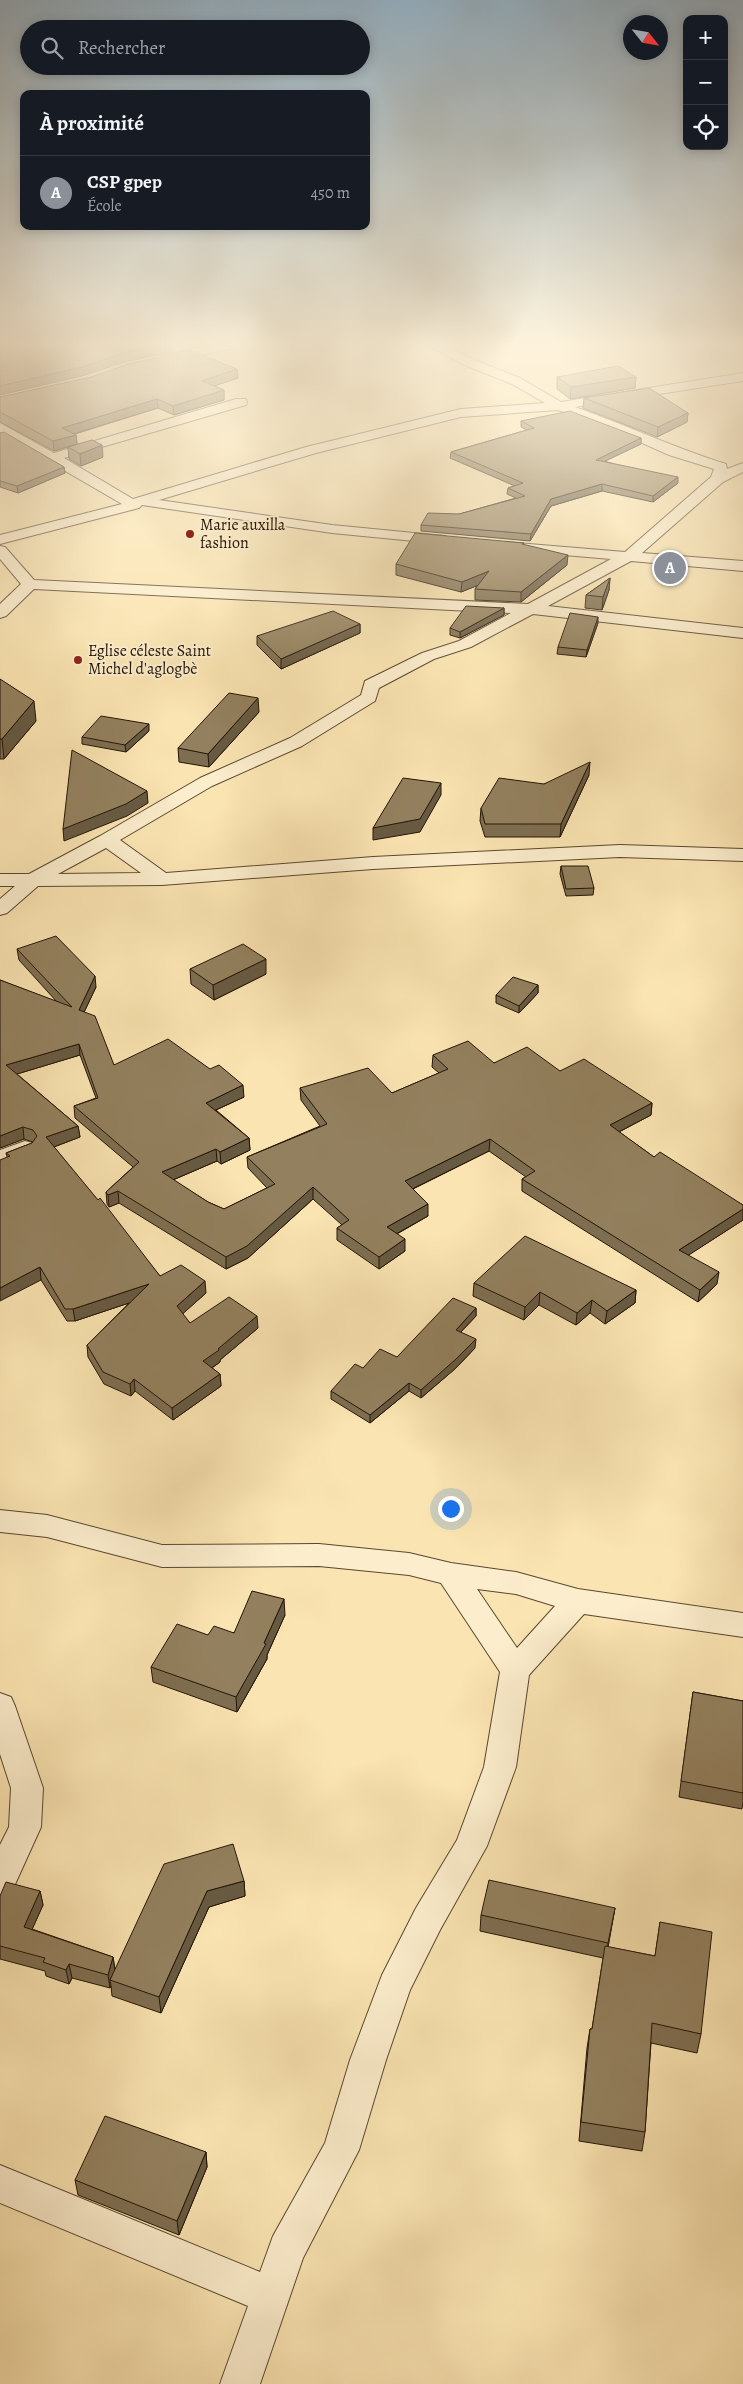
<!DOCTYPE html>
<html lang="fr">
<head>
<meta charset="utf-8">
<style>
	body { margin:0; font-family:Alegreya,serif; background:#20242c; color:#f1f3f6 }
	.controls { position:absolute; right:15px; top:15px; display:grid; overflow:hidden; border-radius:10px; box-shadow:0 2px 12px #0003 }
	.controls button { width:45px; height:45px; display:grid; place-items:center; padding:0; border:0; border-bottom:1px solid #363941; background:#171b24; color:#f1f3f6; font:25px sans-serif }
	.compass { position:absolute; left:623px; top:15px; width:45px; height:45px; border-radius:50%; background:#171b24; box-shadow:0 2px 12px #0003; rotate:121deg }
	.you { position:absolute; left:450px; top:1508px; width:18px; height:18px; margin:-12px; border:4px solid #fff; border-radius:50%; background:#1a73e8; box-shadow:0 0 0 8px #1a73e833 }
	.badge { display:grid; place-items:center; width:32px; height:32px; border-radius:50%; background:#8c9099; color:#fff; font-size:16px; font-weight:700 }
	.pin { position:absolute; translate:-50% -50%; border:2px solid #fff; box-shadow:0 1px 5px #0006 }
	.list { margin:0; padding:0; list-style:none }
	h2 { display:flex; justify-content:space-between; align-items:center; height:65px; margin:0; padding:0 20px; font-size:21px }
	h2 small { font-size:16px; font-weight:400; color:#9ea1a6 }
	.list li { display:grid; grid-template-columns:32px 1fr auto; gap:15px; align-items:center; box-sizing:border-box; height:75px; padding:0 20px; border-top:1px solid #363941 }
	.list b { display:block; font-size:19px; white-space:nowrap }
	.list p { margin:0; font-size:16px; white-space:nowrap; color:#9ea1a6 }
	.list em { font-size:16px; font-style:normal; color:#9ea1a6 }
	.icon { flex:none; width:28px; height:28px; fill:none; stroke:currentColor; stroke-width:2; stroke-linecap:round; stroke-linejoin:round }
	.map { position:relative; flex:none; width:743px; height:2384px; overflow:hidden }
	.search { position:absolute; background:#171b24; box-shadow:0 2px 12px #0003; left:20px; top:20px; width:350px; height:55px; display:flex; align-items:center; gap:12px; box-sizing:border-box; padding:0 18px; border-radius:28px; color:#9ea1a6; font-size:19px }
	.panel { position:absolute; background:#171b24; box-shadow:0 2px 12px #0003; left:20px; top:90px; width:350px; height:140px; border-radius:10px }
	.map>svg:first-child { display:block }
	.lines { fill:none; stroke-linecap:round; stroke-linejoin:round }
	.minor-casing { stroke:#5a4830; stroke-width:2 }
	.minor { fill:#fcedcc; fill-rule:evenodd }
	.wall { fill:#7e6e51; stroke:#241405 }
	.shaded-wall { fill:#675a42; stroke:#241405 }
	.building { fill:#93805e; stroke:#241405 }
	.poi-dot { fill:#8f2418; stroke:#fcedcc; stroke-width:2 }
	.labels { text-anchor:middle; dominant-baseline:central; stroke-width:4; stroke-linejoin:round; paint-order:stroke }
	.far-poi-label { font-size:16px; fill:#241405; stroke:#fcedcc; text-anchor:start }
</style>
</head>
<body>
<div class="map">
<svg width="743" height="2384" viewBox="0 0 743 2384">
	<rect width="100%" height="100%" fill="#fae4b1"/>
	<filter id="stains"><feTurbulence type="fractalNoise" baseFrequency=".004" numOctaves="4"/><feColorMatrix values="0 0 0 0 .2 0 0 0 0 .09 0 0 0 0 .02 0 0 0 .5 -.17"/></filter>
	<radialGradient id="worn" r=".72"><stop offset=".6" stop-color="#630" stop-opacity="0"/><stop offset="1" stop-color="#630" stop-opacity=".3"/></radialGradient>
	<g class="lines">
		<defs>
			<path id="minor" d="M0,341L29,343L64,341C51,355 17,351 0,346Z
				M231,341H254L248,345L164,363L158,359L164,355Z
				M421,341H436L470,358L520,378L561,402L743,373V381L575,407C626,425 675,448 726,464L727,469L743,463V472L723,482L642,553L743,561V571L631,561L548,606L743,628V638L533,614L471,647L434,659L379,688L375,701L302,746L212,786L120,840L166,873L373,857L620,845L743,849V861L620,857L373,869L162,885L38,886L7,913L0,915V899L15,886H0V874H29L100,836L200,778L290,738L361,695L365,681L422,653L459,641L511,613L34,589L6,616L0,618V604L21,584L0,559V546L5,547L34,580L528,604L611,559L506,550L501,549L499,546L501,543L506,542L625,552L711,477L714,469L669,455L613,430L558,410L461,417L316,453L159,500L332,525L445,536L452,540L450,543L445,544L332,533L142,505L139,508L0,544V535L122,504L0,433V423L54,453L236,399H246L247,402L246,405L64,458L133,499L306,447L461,409L545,403L512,384L462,364ZM106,848L141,873L58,874Z
				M25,1141L33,1143L37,1148L33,1153L0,1166V1150Z
				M0,1510L47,1515L162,1545L319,1544L409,1553L451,1563L516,1572L578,1589L743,1613V1637L584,1614L529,1675L516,1767L487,1846L440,1930L410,1990L386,2060L359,2150L303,2258L260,2384H220L248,2306L0,2203V2165L260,2272L273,2236L325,2143L350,2060L382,1975L416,1908L457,1840L484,1767L500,1672L441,1583L409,1575L319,1566L162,1567L47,1537L0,1532ZM477,1589L516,1594L555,1606L517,1648Z
				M0,1693L11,1697L15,1706L43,1788L41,1827L12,1891L0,1895V1845L9,1827L11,1788L0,1754Z"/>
		</defs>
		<use href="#minor" class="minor-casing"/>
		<use href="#minor" class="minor"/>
	</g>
	<path class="wall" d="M237,369L238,378L214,386L224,390V400L174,415L158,408L75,434L76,435L77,444L103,457L81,466L69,459L68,447L54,451L0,422V397Z
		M557,377H636L635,388L570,399L557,389Z
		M584,398L688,413L687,422L657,437L583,408Z
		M521,421L641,438V444L604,461L678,483L653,502L602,491L551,506L530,541L421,531V525L516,498L507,494L508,488L515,486L450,458L451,452L527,430L521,427Z
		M0,433L64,467L65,473L18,493L0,487Z
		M524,543L523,545L567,565L521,602L475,600V589L478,585L461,592L396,575V564Z
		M610,578L609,590L602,610L585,608L586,595Z
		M504,608V615L460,638L450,635V628Z
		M598,623L586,657L557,654L558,647Z
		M360,624V633L281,669L257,645V636Z
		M0,679L36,721L4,759H0Z
		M259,712L209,767L179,762L178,748Z
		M149,731L126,752L82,744V737Z
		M589,775L560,837H485L480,821L481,808L544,784Z
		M561,866L594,888L593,895L566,896L560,874Z
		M17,949L96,987L84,1012L114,1065L244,1097L216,1110L249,1138L250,1150L221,1164L217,1161L173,1180L208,1202L224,1209L267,1188L248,1168L247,1157L320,1126L301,1100L300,1088L392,1093L439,1073L432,1067L433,1055L560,1071L652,1103L651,1115L619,1132L654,1157L743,1205V1220L688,1255L717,1284L698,1302L522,1191V1179L526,1177L489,1151L413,1189L428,1216L397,1234L405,1251L379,1269L337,1240V1228L342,1225L313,1199L248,1258L226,1269L119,1203L109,1207L107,1204L106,1192L133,1167L75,1118L74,1106L96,1098L80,1055L17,1074L78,1126L80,1137L54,1147L160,1276L206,1293L182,1314L190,1323L258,1328L220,1360V1362L212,1368L220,1374L221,1386L173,1420L135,1391L131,1396L104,1384L88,1357L87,1345L129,1303L75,1321H67L41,1280L6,1153L32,1143L33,1142L24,1139L0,1148V980L57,1002L19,960Z
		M190,969L266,974L214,1000L191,984Z
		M538,985V993L519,1013L496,1003V995Z
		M474,1283L636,1290L635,1303L605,1324L590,1313L576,1325L539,1305L524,1320L473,1296Z
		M476,1308V1316L461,1332L475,1348L456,1368L421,1398L409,1391L370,1423L331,1399V1391L363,1368L397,1357Z
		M285,1615L267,1655V1659L237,1712L153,1682L151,1667L208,1635L234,1633Z
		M693,1692L743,1701V1802L742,1809L679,1797Z
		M244,1881L245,1896L209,1907L161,2013L112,1996L111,1986L110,1988L72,1978L69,1984L46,1976L45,1971L0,1959V1896L40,1891L43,1905L32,1929L113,1957L115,1969Z
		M615,1908L608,1947L655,1956L660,1922L701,2034L697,2053L651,2043L645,2132L642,2151L579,2141L587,2048L590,2029H592L603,1958L480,1931L481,1915Z
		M206,2152L207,2167L179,2235L78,2195L75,2180Z"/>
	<path class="shaded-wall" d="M171,343L172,352L125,362L82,376L0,395V386L124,353Z
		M237,369L238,378L202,390V381Z
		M636,377L635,388L570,399L571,387Z
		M224,390V400L174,415L173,406Z
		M157,399L158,408L63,437L62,428Z
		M688,413L687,422L657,437L658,427Z
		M76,435L77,444L54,451L53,441Z
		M641,438V444L595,466L596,460Z
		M102,445L103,457L81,466L80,454Z
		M64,467L65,473L18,493L17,486Z
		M678,477V483L653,502V496Z
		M602,484V491L551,506L530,541L531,534L551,499Z
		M568,555L567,565L521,602V592Z
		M489,571V581L461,592L462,582Z
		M610,578L609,590L602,610L603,597Z
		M504,608V615L460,638V632Z
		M598,617V623L586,657L587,650Z
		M360,624V633L281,669V659Z
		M258,698L259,712L209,767L208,754Z
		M34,701L36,721L4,759L2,739Z
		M149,724V731L126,752L125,745Z
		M590,762L589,775L560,837L561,824Z
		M441,783V795L420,832L373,840V828Z
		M147,791L148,803L127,816L64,841L63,829Z
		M266,959V974L214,1000L213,985Z
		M95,976L96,987L80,1021L79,1010Z
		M538,985V993L519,1013V1006Z
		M79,1044L80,1055L7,1077L6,1065Z
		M243,1085L244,1097L207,1114L206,1103Z
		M652,1103L651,1115L609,1137L610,1125Z
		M78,1126L80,1137L48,1149L46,1137Z
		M23,1127L24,1139L0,1148V1136Z
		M249,1138L250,1150L221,1164L220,1152Z
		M490,1139L489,1151L404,1193L405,1181Z
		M216,1149L217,1161L163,1184L162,1172Z
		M313,1187V1199L248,1258L226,1269V1257Z
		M118,1191L119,1203L109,1207L108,1195Z
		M428,1204V1216L387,1239V1227Z
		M743,1209V1220L678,1262L679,1250Z
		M405,1239V1251L379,1269V1257Z
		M40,1267L41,1280L0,1301V1288Z
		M719,1272L717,1284L698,1302L700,1290Z
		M205,1281L206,1293L178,1318L177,1306Z
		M149,1284L150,1296L75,1321L73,1309Z
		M636,1290L635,1303L605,1324L607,1311Z
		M540,1292L539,1305L524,1320L525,1307Z
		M592,1300L590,1313L576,1325L577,1313Z
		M476,1308V1316L455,1338L456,1330Z
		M257,1316L258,1328L220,1360V1362L204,1373L203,1361Z
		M476,1339L475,1348L456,1368L421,1398V1390Z
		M220,1374L221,1386L173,1420L172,1408Z
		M134,1379L135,1391L131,1396L130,1384Z
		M409,1383V1391L370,1423V1415Z
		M284,1599L285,1615L267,1655V1659L237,1712L236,1697L264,1643Z
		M244,1881L245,1896L209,1907L161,2013L159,1997L207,1891Z
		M40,1891L43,1905L27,1941L24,1927Z
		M615,1908L612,1924L606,1959L608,1943Z
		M113,1957L115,1971L110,1980L111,1986L110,1988L108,1975Z
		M69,1964L72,1978L69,1984L66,1970Z
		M206,2152L207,2167L179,2235L177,2221Z"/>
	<path class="building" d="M0,341H9L14,342L33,343L50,341H53L58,343L67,341H166L171,343L124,353L82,367L0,386Z
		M190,350L237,369L202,381L224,390L173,406L157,399L62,428L76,435L53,441L0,412V397L91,377L128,364Z
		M618,366L636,377L571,387L557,377Z
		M649,388L688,413L658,427L584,398Z
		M570,411L641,438L596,460L678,477L653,496L602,484L551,499L531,534L421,525L428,513L459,514L525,496L508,488L523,483L451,452L534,428L521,421Z
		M4,432L64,467L17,486L0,481V433Z
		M92,440L102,445L80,454L68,447Z
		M415,533L524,543L522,544L568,555L521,592L475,589L489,571L462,582L396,564Z
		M610,578L603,597L586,595Z
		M466,606L504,608L460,632L450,628Z
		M333,611L360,624L281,659L257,636Z
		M570,613L598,617L587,650L558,647Z
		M0,679L34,701L2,739H0Z
		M229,693L258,698L208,754L178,748Z
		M101,716L149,724L125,745L82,737Z
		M72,750L147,791L126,804L63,829Z
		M590,762L561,824H485L481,808L499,778L544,784Z
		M403,778L441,783L420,819L373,828Z
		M561,866H588L594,888L566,889Z
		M56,936L95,976L79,1010L95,1016L114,1065L168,1039L210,1069L219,1065L243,1085L206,1103L249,1138L220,1152L216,1149L162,1172L208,1202L224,1209L275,1184L247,1157L327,1124L300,1088L368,1068L392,1093L448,1069L433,1055L468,1041L494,1063L527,1047L560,1071L584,1059L652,1103L610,1125L654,1157L660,1152L743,1205V1209L679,1250L719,1272L700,1290L522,1179L535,1171L490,1139L405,1181L428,1204L387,1227L405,1239L379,1257L337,1228L349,1220L313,1187L247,1246L226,1257L118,1191L108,1195L106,1192L139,1162L74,1106L98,1098L79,1044L6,1065L78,1126L46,1137L98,1200L100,1198L160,1276L181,1265L205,1281L177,1306L190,1323L229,1297L257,1316L218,1349L219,1350L203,1361L220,1374L172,1408L134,1379L130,1384L103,1372L87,1345L149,1284L73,1309H65L40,1267L0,1288V1160L10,1156L6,1153L32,1143L37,1136L33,1130L23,1127L0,1136V980L72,1007L17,949Z
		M243,944L266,959L213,985L190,969Z
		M513,977L538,985L519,1006L496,995Z
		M525,1236L636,1290L607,1311L592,1300L577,1313L540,1292L525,1307L474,1283Z
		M453,1298L476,1308L456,1330L476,1339L456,1359L421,1390L409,1383L370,1415L331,1391L355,1364L363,1368L380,1349L397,1357Z
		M252,1591L284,1599L264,1643L266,1644L236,1697L151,1667L177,1624L208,1635L214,1626L234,1633Z
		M693,1692L743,1701V1793L681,1781Z
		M233,1844L244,1881L207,1891L159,1997L110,1980L164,1864Z
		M489,1880L615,1908L608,1943L481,1915Z
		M6,1882L40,1891L24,1927L113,1957L108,1975L69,1964L66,1970L43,1962L45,1958L0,1946V1896Z
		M660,1922L712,1932L701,2034L652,2023L645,2132L581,2122L590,2029H592L605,1946L655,1956Z
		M105,2116L206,2152L177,2221L75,2180Z"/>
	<linearGradient id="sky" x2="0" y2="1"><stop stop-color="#92abbb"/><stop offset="0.51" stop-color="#fdf3dc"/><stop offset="1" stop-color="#fdf3dc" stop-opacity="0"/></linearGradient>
	<rect width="743" height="675" fill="url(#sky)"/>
	<g class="poi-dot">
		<circle cx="190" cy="534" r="5"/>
		<circle cx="78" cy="660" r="5"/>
	</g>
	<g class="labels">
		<g class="far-poi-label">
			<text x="200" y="525">Marie auxilla<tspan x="200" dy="18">fashion</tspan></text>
			<text x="88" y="651">Eglise céleste Saint<tspan x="88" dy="18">Michel d'aglogbè</tspan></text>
		</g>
	</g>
	<rect width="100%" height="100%" filter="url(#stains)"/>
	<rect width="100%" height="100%" fill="url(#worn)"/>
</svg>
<div class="controls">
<button>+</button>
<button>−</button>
<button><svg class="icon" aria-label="locate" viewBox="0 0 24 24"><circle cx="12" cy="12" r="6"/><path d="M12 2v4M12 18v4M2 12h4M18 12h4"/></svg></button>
</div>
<svg class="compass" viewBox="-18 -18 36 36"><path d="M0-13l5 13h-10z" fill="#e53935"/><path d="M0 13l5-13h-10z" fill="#9ea1a6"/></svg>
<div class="you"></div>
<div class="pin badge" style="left:670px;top:568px">A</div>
<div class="search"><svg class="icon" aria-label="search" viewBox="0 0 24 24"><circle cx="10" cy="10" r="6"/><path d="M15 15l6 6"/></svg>Rechercher</div>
<section class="panel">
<h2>À proximité<small></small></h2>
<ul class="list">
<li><span class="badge">A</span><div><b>CSP gpep</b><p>École</p></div><em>450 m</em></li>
</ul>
</section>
</div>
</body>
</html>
